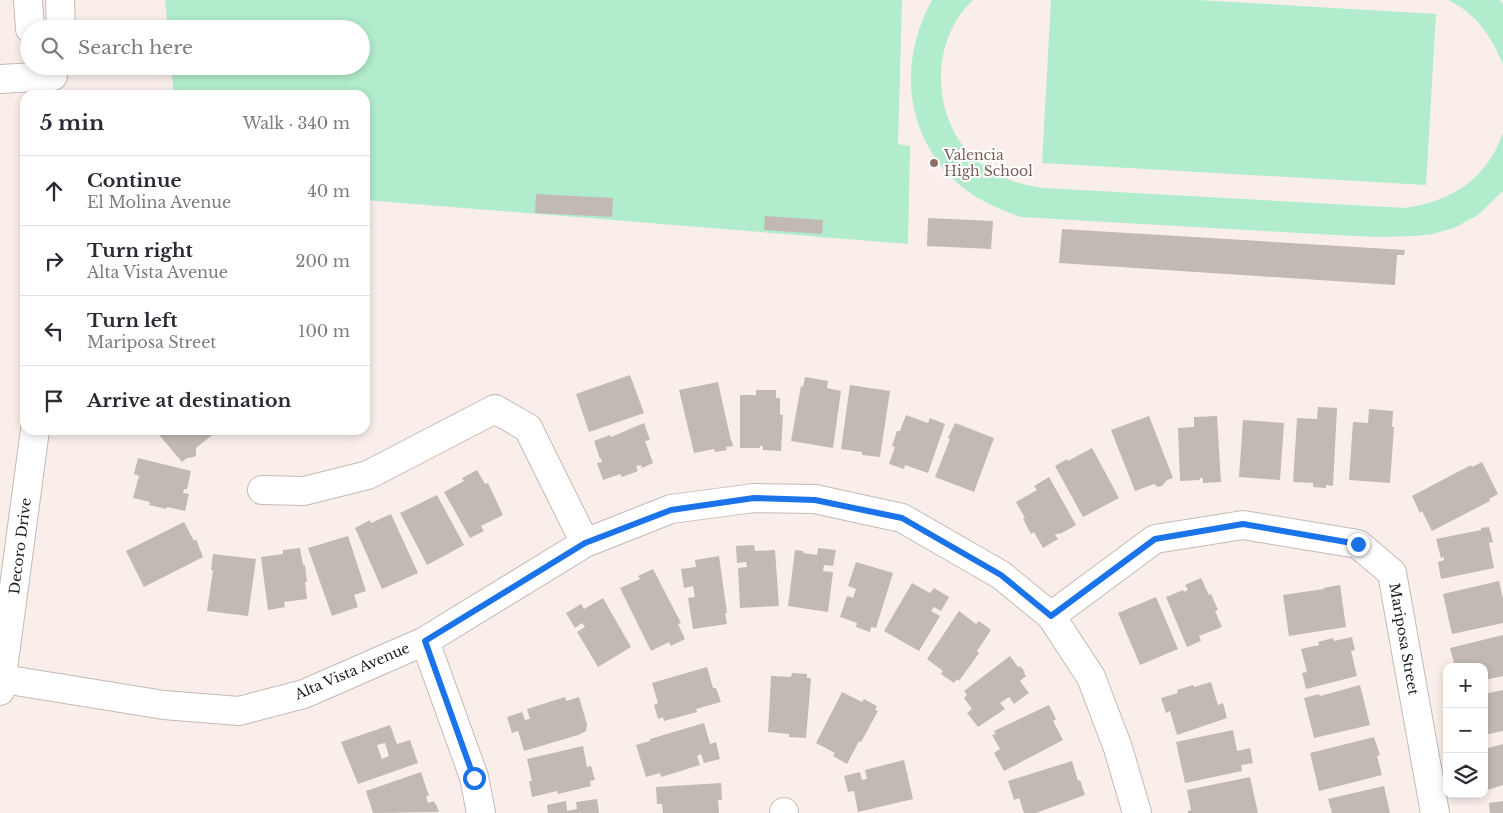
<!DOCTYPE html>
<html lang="en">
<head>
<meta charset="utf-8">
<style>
	body { margin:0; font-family:"Libre Baskerville",serif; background:#f2f2f3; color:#2b2b33 }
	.controls { position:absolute; right:15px; bottom:15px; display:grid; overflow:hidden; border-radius:10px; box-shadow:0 2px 8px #0003 }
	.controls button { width:45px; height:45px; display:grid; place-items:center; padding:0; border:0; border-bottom:1px solid #e1e1e2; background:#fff; color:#2b2b33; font:25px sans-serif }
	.stop { position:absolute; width:15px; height:15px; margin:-11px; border:4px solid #1a73e8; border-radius:50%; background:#fff }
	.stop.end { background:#1a73e8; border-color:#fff; box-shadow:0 1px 5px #0008 }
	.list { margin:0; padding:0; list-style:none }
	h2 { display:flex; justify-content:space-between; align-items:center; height:65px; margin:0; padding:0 20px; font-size:21px }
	h2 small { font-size:16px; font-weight:400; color:#7c7c81 }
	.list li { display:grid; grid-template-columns:32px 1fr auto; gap:15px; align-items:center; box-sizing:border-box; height:70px; padding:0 20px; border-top:1px solid #e1e1e2 }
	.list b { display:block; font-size:19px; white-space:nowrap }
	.list p { margin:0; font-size:16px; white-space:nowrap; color:#7c7c81 }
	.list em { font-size:16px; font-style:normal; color:#7c7c81 }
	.icon { flex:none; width:28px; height:28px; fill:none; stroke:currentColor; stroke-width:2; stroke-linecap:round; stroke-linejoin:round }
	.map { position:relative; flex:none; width:1503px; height:813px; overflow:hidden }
	.search { position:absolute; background:#fff; box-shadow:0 2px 8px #0003; left:20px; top:20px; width:350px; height:55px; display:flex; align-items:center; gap:12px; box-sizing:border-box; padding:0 18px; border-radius:28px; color:#7c7c81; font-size:19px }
	.panel { position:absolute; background:#fff; box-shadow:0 2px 8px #0003; left:20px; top:90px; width:350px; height:345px; border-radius:15px }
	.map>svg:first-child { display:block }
	.green { fill:#b1eccc }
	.building { fill:#c3b9b4; fill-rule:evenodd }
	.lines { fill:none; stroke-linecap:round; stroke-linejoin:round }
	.street-casing { stroke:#c4bab5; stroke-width:30 }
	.secondary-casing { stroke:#c4bab5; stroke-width:30 }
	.street { stroke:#fff; stroke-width:28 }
	.secondary { stroke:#fff; stroke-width:28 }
	.route { stroke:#1a73e8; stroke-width:6 }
	.education-dot { fill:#8d6e63; stroke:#fff; stroke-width:2 }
	.labels { text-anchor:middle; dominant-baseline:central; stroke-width:4; stroke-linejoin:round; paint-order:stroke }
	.education-label { font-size:14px; fill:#785e54; stroke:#fff; text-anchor:start }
	.street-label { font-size:14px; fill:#201c1b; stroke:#fff }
</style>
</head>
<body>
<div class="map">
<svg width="1503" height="813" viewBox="0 0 1503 813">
	<rect width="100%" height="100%" fill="#f9eeea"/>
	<path class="green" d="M165,0H902L898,144L910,146L908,244L365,200V95H174L171,66H361V29H168Z
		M932,0H973C931,39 931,112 969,153C989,174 1016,185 1044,188L1406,208C1453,200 1486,180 1503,133V191L1478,215L1454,228L1432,234L1415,236L1378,237L1316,234L1021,217C996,208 970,197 951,177C903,127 900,59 932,0Z
		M1051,0H1198L1436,14L1426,185L1042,163Z
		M1448,0H1499L1503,4V65C1493,38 1475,12 1448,0Z"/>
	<path class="building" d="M536,194L613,198L612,217L535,213Z
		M765,216L823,220L822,234L764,230Z
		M928,218L993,221L991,249L927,246Z
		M1062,229L1405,250L1404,255H1397L1395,285L1059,263Z
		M630,375L644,413L589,432L576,394Z
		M805,377L828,381L827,388L841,391L833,448L791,441L801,386L803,387Z
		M718,382L731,441H732L733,446L726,447L727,450L715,452L714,449L694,453L679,390Z
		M850,385L890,391L880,457L862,455V452L841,449Z
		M756,390H776V398H780V415H783L781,451L763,450V446H760V448H740V395H756Z
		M1318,407L1337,408L1333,486L1326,485V488L1313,487V483L1293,482L1297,418L1317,419Z
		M1369,409L1393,411L1392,427H1394L1390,483L1349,480L1353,422L1368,423Z
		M906,415L928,423L930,418L945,424L928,473L905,465L904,469L889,464L895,447L892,446L897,431H900Z
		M1149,416L1173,478L1167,480L1162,486L1158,487L1154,484L1135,491L1111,430Z
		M1217,416L1221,482L1203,483V478H1200V480L1180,481L1178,428L1194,427V417Z
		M1243,420L1284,423L1280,480L1239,477Z
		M644,423L650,440L645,441L653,463L642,468L641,465L636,466L638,471L622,477L620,474L603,480L597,463L602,462L601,458L600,459L594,441L610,435L611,437Z
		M955,423L994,438L974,492L935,477L950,439L948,438Z
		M155,430H208L212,435L196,448V455L194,457L187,458L182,462Z
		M285,430H303V434L285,433Z
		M1092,448L1119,498L1083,517L1055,466L1067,459L1068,461Z
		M138,458L191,471L187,489H184L183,493L189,494L185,511L167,507L166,509L149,505L150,502L133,498L139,476L134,474Z
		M1482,462L1498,494L1489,499L1490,501L1432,531L1422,511L1420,513L1412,496L1471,465L1472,467Z
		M477,470L485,484L488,483L503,515L481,526L484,531L470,538L444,492L464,481L462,478Z
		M1049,477L1076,525L1060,534L1059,533L1055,535L1058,539L1043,548L1034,532L1031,534L1023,519L1025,518L1016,502L1037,490L1034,486Z
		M437,495L464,545L427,565L400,513Z
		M391,514L418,573L382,589L355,528L370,520L371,523Z
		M184,522L194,541L196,539L203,557L144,587L126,551Z
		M1489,527L1493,542L1489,543L1494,568L1441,579L1438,562L1444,560V557L1441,558L1436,539L1481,530V528Z
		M348,536L366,591L354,595L358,607L332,616L308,548Z
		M754,545L755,551L775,550L779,606L740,608L738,568L747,567L746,562L737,563L736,546Z
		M300,548L303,565H305L307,582H305L307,599L284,602L285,607L268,610L261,557L283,554V550Z
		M818,548L836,550L833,566L824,565L823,571L833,572L828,612L788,606L795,550L803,551V553L817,555Z
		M213,554L256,559L248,616L207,611L213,570H211Z
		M719,556L727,613H725L727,624L693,629L688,598L695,597L693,586L684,588L681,569L696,567L695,560Z
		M856,562L893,573L876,628L871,627L870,632L856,627L857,623L840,617L847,596L853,598L856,589L848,586Z
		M653,569L681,623L678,624L685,639L671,646L669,642L651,651L620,588L640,579L638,576Z
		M1201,578L1209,595L1211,594L1218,610L1215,611L1222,627L1199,636L1201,641L1187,647L1166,597L1183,590L1184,592L1188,590L1185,585Z
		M1499,581L1503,599V623L1452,634L1443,594Z
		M912,583L930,593L934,588L949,597L941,611L934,607L931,611L940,616L919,651L884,631Z
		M1340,585L1346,627L1289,636L1283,595L1324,589L1323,588Z
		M1156,597L1178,649L1140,665L1118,613Z
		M603,598L631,647L598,667L577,632L585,627L582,623L575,628L566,613L581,604L584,609Z
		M959,611L976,624L979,621L991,630L977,651L979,653L959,681L957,679L954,683L941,674L943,671L927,659Z
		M1503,635V676L1484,680V667H1455L1450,648Z
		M1352,637L1355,650L1351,651L1357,676L1306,689L1302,673L1307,672L1301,649L1319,645L1318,642L1333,638L1334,641Z
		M1010,656L1018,667L1020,666L1025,672L1024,673L1026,676L1020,681L1029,693L1014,704L1009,697L1000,703L1005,709L978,727L967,713L972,709L964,698L967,695L964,691Z
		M707,667L713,688H716L721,702L696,709L697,712L664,721L663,717L658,719L654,705L658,703L652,683Z
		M792,673L807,674V678H811L806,738L789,737V734L768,732L771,676L791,677Z
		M1211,682L1218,705L1223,703L1227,718L1177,735L1170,711L1166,713L1161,698L1178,693L1177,690L1193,685L1194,687Z
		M1360,685L1370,725L1314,738L1304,698L1319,694L1320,696Z
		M1503,690V731L1484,735V694Z
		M842,692L862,702L864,699L877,706L875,710L878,711L861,742L859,741L847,764L833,756L835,753L816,743Z
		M565,697L566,701L579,697L587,724L586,731L578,735L524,751L518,731L512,733L507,717L522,712L525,720L530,719L527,709Z
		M1049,705L1056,719L1053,721L1063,740L1004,771L994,753L1000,749L992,735L996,734L994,731Z
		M704,723L710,744L716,742L720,759L704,763L701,754L697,756L700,765L661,777L660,773L646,777L636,745L650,741V739Z
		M390,725L397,744L410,740L418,763L358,784L341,742ZM385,743L389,756L382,759L377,745Z
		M1233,730L1237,751L1250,748L1253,763L1241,765L1242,771L1185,783L1176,742Z
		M1374,737L1380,755L1377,756L1382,775L1319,791L1310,753Z
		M1503,744V785L1484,791V749Z
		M583,746L587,767L591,766L595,780L590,781L591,786L558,794L557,791L532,797L529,781H532L527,759Z
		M904,760L913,799L858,812L854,791L848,792L844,776L860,772L862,780L867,779L865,770Z
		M1072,761L1078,781L1080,780L1085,795L1036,813H1024L1019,798L1014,800L1008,781Z
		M421,772L429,796H426L428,803L434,801L435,804H436L439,812L373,813L366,791Z
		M1250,777L1258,813H1188V811L1191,810L1187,790Z
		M721,783L722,800H718L719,813H663L662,804H657L656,787Z
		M1384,786L1390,813H1332L1328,799Z
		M597,799L599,813H548L547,805L566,801L567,811L577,809L576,802Z
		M1503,801V813H1490L1489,803Z"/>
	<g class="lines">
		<defs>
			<path id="street" d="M262,490L304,491L368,475L495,409L528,428L585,543
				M1051,616L1155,539L1243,525L1358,544L1392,573L1435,813
				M425,641L474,777L481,813
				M3,679L164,705L239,711L304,694L425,641L585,543L671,509L754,498L815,499L902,518L1001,575L1051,616L1091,677L1118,748L1137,813
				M784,812V813"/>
			<path id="secondary" d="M28,0L30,29
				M60,0L61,29
				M0,79L53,76
				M0,691L35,430"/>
		</defs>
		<use href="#street" class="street-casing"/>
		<use href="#secondary" class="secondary-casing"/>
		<use href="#street" class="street"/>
		<use href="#secondary" class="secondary"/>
	</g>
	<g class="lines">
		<path class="route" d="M474,778L425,641L585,543L671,510L754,498L815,500L902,518L1001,575L1051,616L1155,539L1243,524L1358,544"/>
	</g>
	<circle class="education-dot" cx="934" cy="163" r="5"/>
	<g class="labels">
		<g class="education-label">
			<text x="944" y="155">Valencia<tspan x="944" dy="16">High School</tspan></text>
		</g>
		<g class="street-label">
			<text transform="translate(20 546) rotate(-83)">Decoro Drive</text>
			<text transform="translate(1404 639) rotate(80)">Mariposa Street</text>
			<text transform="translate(352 671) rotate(-23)">Alta Vista Avenue</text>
		</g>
	</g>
</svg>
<div class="controls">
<button>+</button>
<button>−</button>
<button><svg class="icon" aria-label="layers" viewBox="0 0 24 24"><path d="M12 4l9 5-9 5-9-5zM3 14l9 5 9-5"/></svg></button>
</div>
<div class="stop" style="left:474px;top:778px"></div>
<div class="stop end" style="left:1358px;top:544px"></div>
<div class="search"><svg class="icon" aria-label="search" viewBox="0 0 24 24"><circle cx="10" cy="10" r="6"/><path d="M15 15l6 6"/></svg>Search here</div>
<section class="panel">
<h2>5 min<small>Walk · 340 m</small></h2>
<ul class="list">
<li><svg class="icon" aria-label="ahead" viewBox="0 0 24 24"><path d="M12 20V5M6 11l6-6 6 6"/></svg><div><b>Continue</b><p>El Molina Avenue</p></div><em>40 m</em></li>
<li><svg class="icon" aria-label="right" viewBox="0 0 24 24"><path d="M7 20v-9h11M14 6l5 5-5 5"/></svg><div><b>Turn right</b><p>Alta Vista Avenue</p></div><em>200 m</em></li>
<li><svg class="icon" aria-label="left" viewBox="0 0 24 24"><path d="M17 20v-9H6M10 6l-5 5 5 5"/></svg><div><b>Turn left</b><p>Mariposa Street</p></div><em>100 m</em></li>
<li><svg class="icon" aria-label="arrive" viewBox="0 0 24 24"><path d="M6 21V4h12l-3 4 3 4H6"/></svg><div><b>Arrive at destination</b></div></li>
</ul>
</section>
</div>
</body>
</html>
